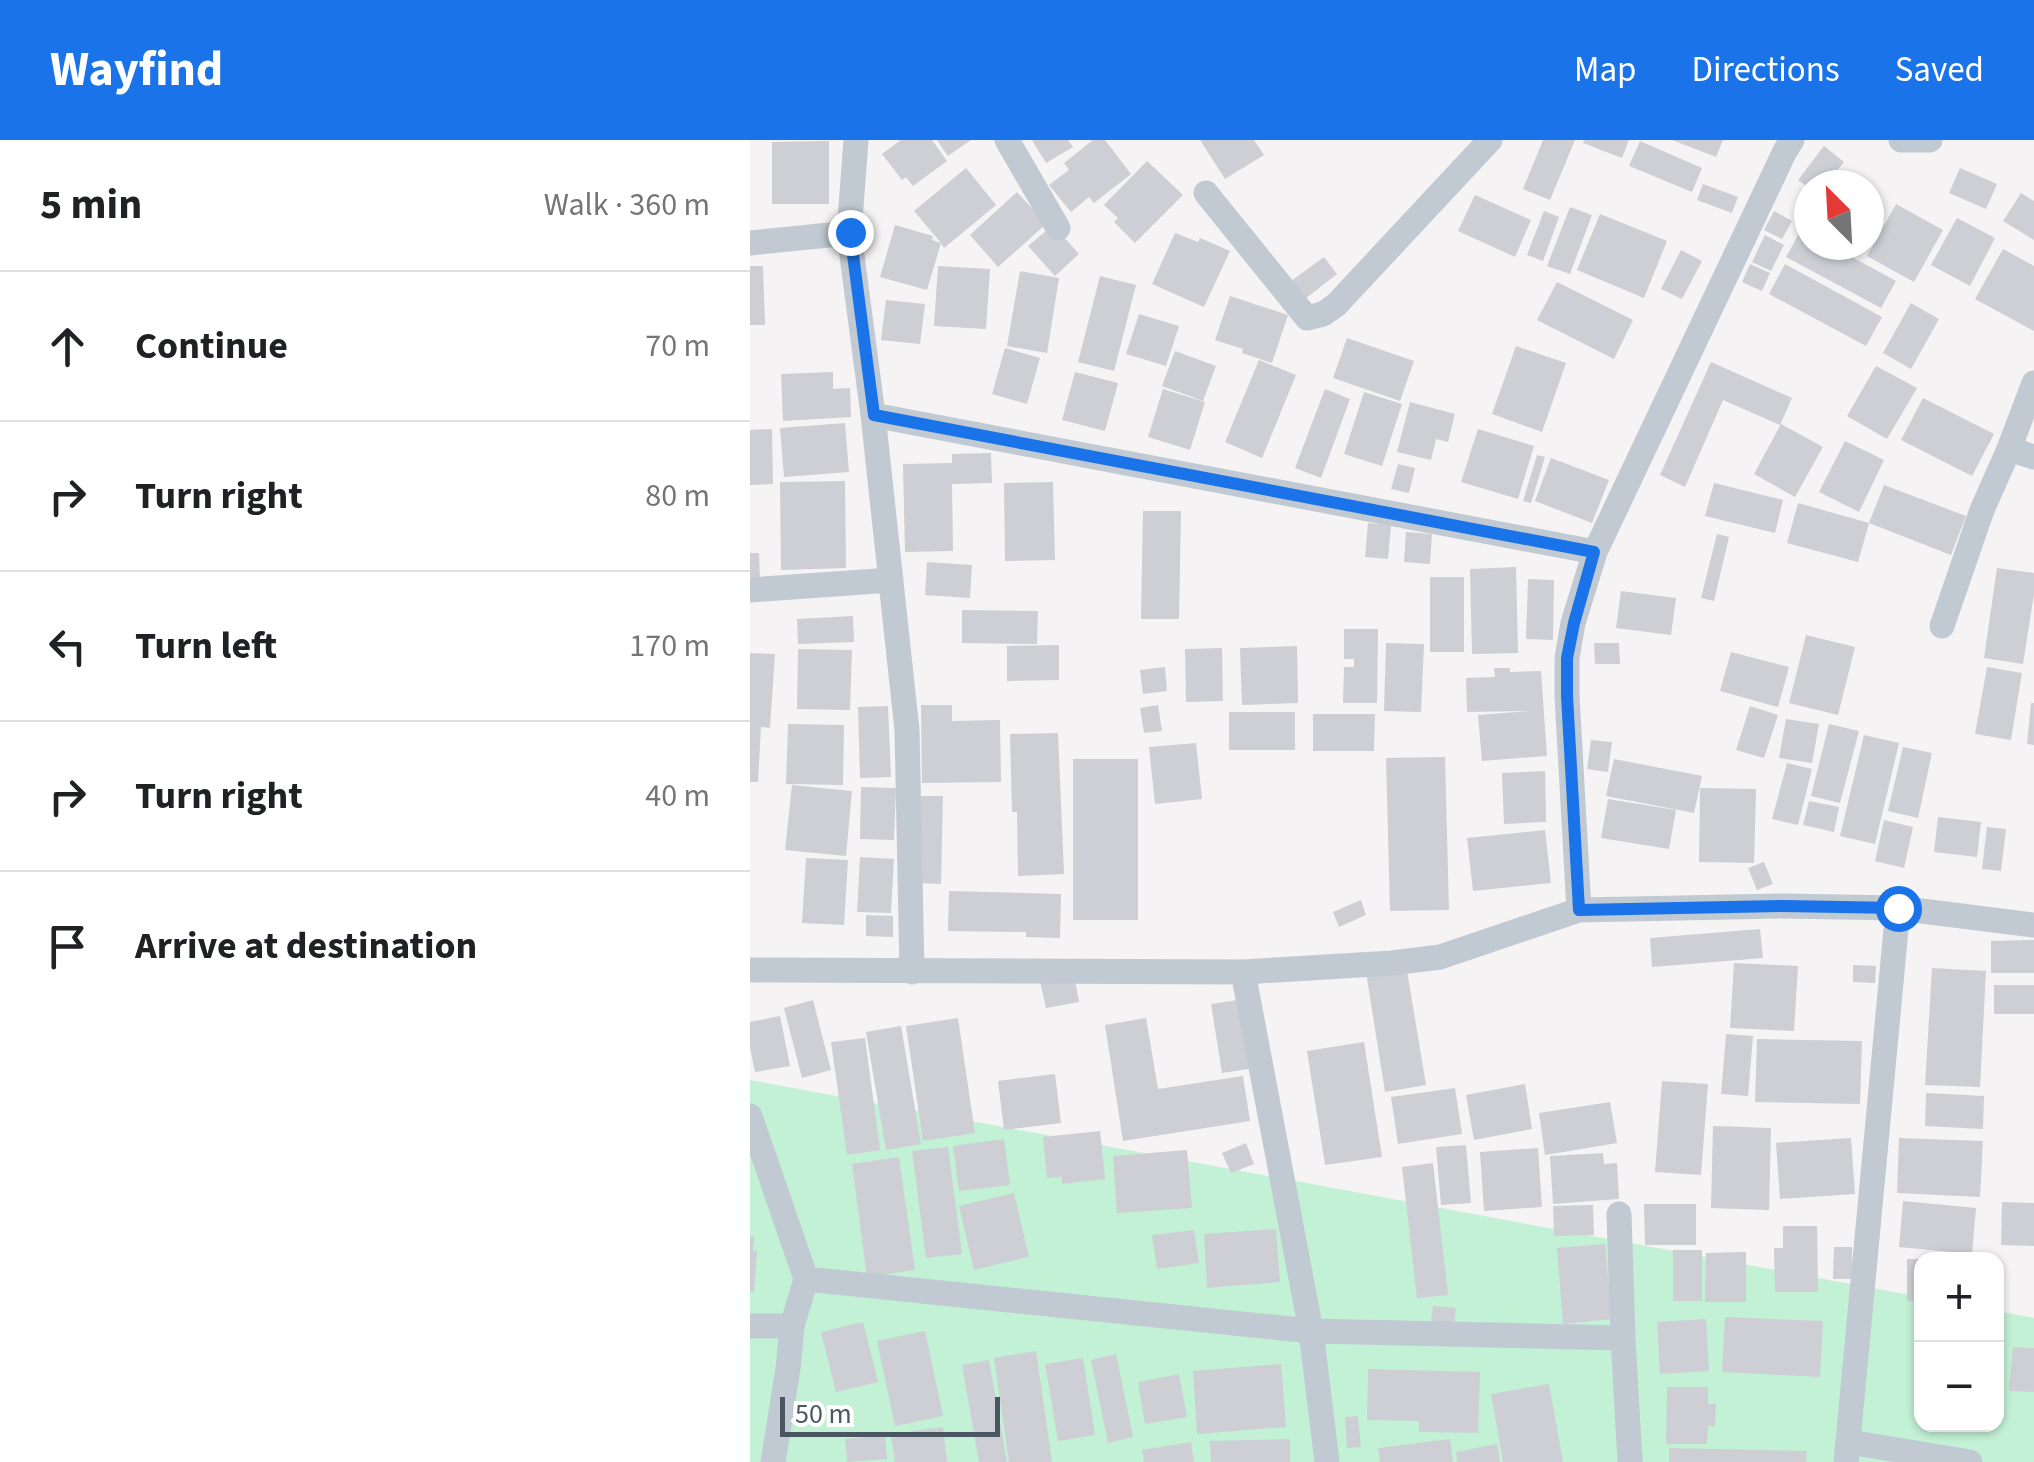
<!DOCTYPE html>
<html lang="en">
<head>
<meta charset="utf-8">
<style>
	body { margin:0; font-family:"Source Sans 3",sans-serif; background:#f2f2f2; color:#202124 }
	.controls { position:absolute; right:30px; bottom:30px; display:grid; overflow:hidden; border-radius:20px; box-shadow:0 2px 8px #0004 }
	.controls button { width:90px; height:90px; display:grid; place-items:center; padding:0; border:0; border-bottom:2px solid #e0e0e0; background:#fff; color:#202124; font:50px sans-serif }
	.compass { position:absolute; left:1044px; top:30px; width:90px; height:90px; border-radius:50%; background:#fff; box-shadow:0 2px 8px #0004; rotate:336deg }
	.scale { position:absolute; left:30px; bottom:25px; width:220px; box-sizing:border-box; padding-left:10px; border:5px solid #4a5661; border-top:0; font-size:28px; line-height:35px; white-space:nowrap; color:#4a5661; -webkit-text-stroke:8px #fff; paint-order:stroke }
	.stop { position:absolute; width:30px; height:30px; margin:-22px; border:8px solid #1a73e8; border-radius:50%; background:#fff }
	.stop.end { background:#1a73e8; border-color:#fff; box-shadow:0 2px 10px #0008 }
	.list { margin:0; padding:0; list-style:none }
	h2 { display:flex; justify-content:space-between; align-items:center; height:130px; margin:0; padding:0 40px; font-size:42px }
	h2 small { font-size:32px; font-weight:400; color:#757577 }
	.list li { display:grid; grid-template-columns:65px 1fr auto; gap:30px; align-items:center; box-sizing:border-box; height:150px; padding:0 40px; border-top:2px solid #e0e0e0 }
	.list b { display:block; font-size:38px; white-space:nowrap }
	.list em { font-size:32px; font-style:normal; color:#757577 }
	.icon { flex:none; width:55px; height:55px; fill:none; stroke:currentColor; stroke-width:2; stroke-linecap:round; stroke-linejoin:round }
	.map { position:relative; flex:none; width:1284px; height:1322px; overflow:hidden }
	header { display:flex; align-items:center; gap:60px; box-sizing:border-box; height:140px; padding:0 50px; background:#1a73e8; color:#fff }
	header strong { font-size:48px }
	nav { display:flex; gap:55px; margin-inline-start:auto; font-size:35px }
	main { display:flex }
	aside { flex:1; background:#fff }
	.map>svg:first-child { display:block }
	.grass { fill:#c3f1d5 }
	.building { fill:#cdcfd5 }
	.lines { fill:none; stroke-linecap:round; stroke-linejoin:round }
	.street { stroke:#c1cad2; stroke-width:25 }
	.route { stroke:#1a73e8; stroke-width:12 }
</style>
</head>
<body>
<header>
<strong>Wayfind</strong>
<nav><a>Map</a><a>Directions</a><a>Saved</a></nav>
</header>
<main>
<aside>
<h2>5 min<small>Walk · 360 m</small></h2>
<ul class="list">
<li><svg class="icon" aria-label="ahead" viewBox="0 0 24 24"><path d="M12 20V5M6 11l6-6 6 6"/></svg><div><b>Continue</b></div><em>70 m</em></li>
<li><svg class="icon" aria-label="right" viewBox="0 0 24 24"><path d="M7 20v-9h11M14 6l5 5-5 5"/></svg><div><b>Turn right</b></div><em>80 m</em></li>
<li><svg class="icon" aria-label="left" viewBox="0 0 24 24"><path d="M17 20v-9H6M10 6l-5 5 5 5"/></svg><div><b>Turn left</b></div><em>170 m</em></li>
<li><svg class="icon" aria-label="right" viewBox="0 0 24 24"><path d="M7 20v-9h11M14 6l5 5-5 5"/></svg><div><b>Turn right</b></div><em>40 m</em></li>
<li><svg class="icon" aria-label="arrive" viewBox="0 0 24 24"><path d="M6 21V4h12l-3 4 3 4H6"/></svg><div><b>Arrive at destination</b></div></li>
</ul>
</aside>
<div class="map">
<svg width="1284" height="1322" viewBox="0 0 1284 1322">
	<rect width="100%" height="100%" fill="#f5f3f3"/>
	<path class="grass" d="M0,940L1171,1157L1172,1284H1246L1247,1171L1284,1178V1322H0Z"/>
	<path class="building" d="M151,0H182L197,21L163,46L156,37L152,40L132,14Z
		M187,0H221L198,16Z
		M282,0H318L323,7L296,23Z
		M343,0H355L381,34L344,63L339,57L321,72L299,45L319,30L314,23Z
		M450,0H504L514,15L475,39Z
		M793,0H825L800,60L773,49Z
		M834,0H879L872,18L833,3Z
		M922,0H973L966,17Z
		M79,1V64H22V2Z
		M890,1L952,28L942,52L879,26Z
		M1074,6L1094,22L1076,45H1059V48L1048,40Z
		M397,21L433,55L385,103L364,82L368,78L354,65Z
		M216,28L246,65L194,108L191,103L177,150L130,137L145,85L183,96L182,100L191,103L164,71Z
		M1210,28L1247,44L1236,69L1199,53Z
		M953,44L988,57L982,73L947,60Z
		M267,52L296,84L248,127L220,95Z
		M1271,53L1284,61V100L1253,81Z
		M725,55L781,80L765,117L708,91Z
		M1146,64L1193,90L1164,142L1117,116Z
		M820,67L842,75L820,134L797,126Z
		M794,71L809,77L793,121L777,115Z
		M1024,71L1042,81L1032,99L1014,90Z
		M850,74L917,101L894,158L827,130Z
		M1207,78L1245,98L1220,146L1181,125Z
		M303,85L329,114L305,136L278,106Z
		M1051,90L1059,94V105H1080L1146,141L1131,168L1036,117Z
		M425,93L448,102L450,98L480,111L454,167L402,144Z
		M1015,95L1034,105L1021,131L1002,122Z
		M1253,109L1284,126V191L1225,159Z
		M931,110L952,121L932,159L911,149Z
		M574,117L587,134L555,159L541,141Z
		M1000,124L1020,133L1012,151L992,142Z
		M1035,124L1132,177L1116,206L1019,154Z
		M0,126H13L15,185H0Z
		M188,126L240,129L236,189L184,186Z
		M270,131L309,138L297,213L257,206Z
		M350,136L386,145L364,231L328,222Z
		M807,142L883,180L864,219L787,180Z
		M480,156L538,175L522,223L492,213L493,209L465,200Z
		M136,160L175,164L170,204L131,200Z
		M1161,163L1189,179L1161,229L1133,213Z
		M389,174L429,186L416,226L376,214Z
		M597,198L664,221L650,261L583,238Z
		M766,206L816,223L792,292L742,274Z
		M255,208L290,218L277,264L242,254Z
		M425,211L466,226L453,261L412,246Z
		M509,220L546,235L512,318L475,302Z
		M961,222L1042,258L1030,285L973,260L935,347L910,335Z
		M1126,226L1167,248L1137,299L1097,276Z
		M83,232V249L100,248L101,277L33,281L31,234Z
		M325,232L368,243L355,291L312,280Z
		M413,249L455,262L440,310L398,297Z
		M575,249L600,259L571,338L545,328Z
		M614,252L652,264L632,326L594,314Z
		M1173,258L1244,294L1222,336L1151,300Z
		M660,262L705,274L698,302L686,299L681,320L647,312Z
		M95,283L99,332L34,337L30,288Z
		M1031,284L1073,307L1045,357L1004,334Z
		M22,289L23,344L0,345V290Z
		M728,289L784,306L768,359L711,342Z
		M1095,301L1134,320L1109,372L1069,352Z
		M241,313L242,343L202,344L203,411L155,412L153,324L202,323V314Z
		M787,315L795,317L781,363L773,361Z
		M801,318L859,340L842,383L785,361Z
		M648,324L665,328L659,353L641,349Z
		M95,341L96,428L31,430L30,342Z
		M303,342L305,420L255,421L254,343Z
		M964,343L1033,360L1025,393L955,376Z
		M1134,345L1216,376L1201,415L1119,383Z
		M1048,363L1119,383L1108,422L1037,403Z
		M393,371H431L429,479H391Z
		M618,383L641,385L638,419L615,417Z
		M656,392L682,394L680,424L654,422Z
		M967,394L979,397L964,461L951,458Z
		M0,413H9L10,440L0,441Z
		M177,422L222,425L220,458L175,455Z
		M766,427L768,513L722,514L720,429Z
		M1247,428L1284,433V454L1273,524L1234,518Z
		M680,437H714V512H680Z
		M778,439L804,440L803,500L776,499Z
		M871,451L926,458L921,495L866,488Z
		M212,470L288,471L287,504L212,503Z
		M103,476L104,502L48,504L47,479Z
		M594,489H628L627,563H593L594,527H604V519H594Z
		M1056,495L1105,507L1088,575L1039,563Z
		M636,503L674,504L671,572L634,571Z
		M844,503H869L870,524H845Z
		M309,505V540L257,541V506Z
		M547,506L548,563L492,565L490,508Z
		M472,508L473,561L436,562L435,509Z
		M48,509L102,510L100,570L47,569Z
		M981,512L1039,527L1028,567L970,551Z
		M0,513L25,514L20,588L11,587L8,642H0Z
		M415,527L417,551L393,554L390,530Z
		M1237,527L1272,533L1261,600L1225,594Z
		M744,528H760V532L791,531L797,616L732,621L728,575L780,571L717,572L716,538L745,537Z
		M1281,563H1284V605L1277,604Z
		M171,565H202V581L250,580L251,642L172,643Z
		M408,565L412,591L394,593L390,568Z
		M138,566L141,637L110,638L108,567Z
		M1000,566L1028,575L1014,618L986,610Z
		M479,572H545V610H479Z
		M563,574H625L624,611H563Z
		M1036,579L1069,584L1062,623L1029,618Z
		M38,584L94,585L93,645L36,644Z
		M1079,584L1109,591L1090,663L1061,656Z
		M308,593L314,734L268,736L267,672H262L260,594Z
		M1114,595L1149,603L1125,704L1090,696Z
		M841,600L862,602L858,632L837,629Z
		M446,603L452,659L405,664L399,607Z
		M1153,607L1182,613L1168,678L1138,671Z
		M695,617L699,770L640,771L636,618Z
		M323,619H388V780H323Z
		M864,619L952,636L944,673L856,656Z
		M1037,623L1062,629L1048,685L1022,679Z
		M795,631L796,682L754,684L752,633Z
		M42,645L102,651L96,716L35,710Z
		M111,647L146,648L144,700L110,699Z
		M950,648L1006,649L1004,723L949,722Z
		M171,656H193L191,744L168,743Z
		M858,659L926,670L919,709L851,698Z
		M1059,661L1089,667L1084,692L1053,685Z
		M1188,677L1231,682L1227,717L1184,712Z
		M1134,680L1163,687L1154,728L1125,721Z
		M1237,687L1256,689L1251,731L1232,729Z
		M795,690L801,743L723,751L717,698Z
		M110,717L144,719L141,773L107,772Z
		M56,718L98,720L94,785L52,783Z
		M1014,722L1023,744L1007,750L998,728Z
		M199,751L311,754L310,798L276,797V792L198,791Z
		M611,760L616,775L589,787L583,772Z
		M116,775L143,776V797L116,796Z
		M1010,789L1013,818L902,827L900,798Z
		M1284,800V833H1241V801Z
		M984,823L1048,826L1044,891L980,888Z
		M656,825L676,945L635,952L616,832Z
		M1103,825L1126,826L1125,843L1103,842Z
		M1182,828L1236,831L1230,947L1175,945Z
		M324,834L329,862L296,868L290,841Z
		M1244,845H1284V874H1244Z
		M494,859L505,928L472,933L461,864Z
		M63,860L81,930L52,938L34,868Z
		M30,876L40,926L5,932L0,908V882Z
		M208,878L225,993L173,1001L156,886Z
		M396,878L408,949L493,936L500,981L373,1001L355,885Z
		M151,886L171,1004L136,1010L116,892Z
		M976,894L1003,896L998,956L971,954Z
		M115,898L130,1010L97,1015L81,902Z
		M1007,899L1112,901L1110,964L1005,962Z
		M614,902L632,1017L575,1025L557,911Z
		M305,934L311,983L254,990L248,941Z
		M912,941L958,944L951,1035L905,1032Z
		M775,944L782,989L724,1000L716,955Z
		M705,948L712,994L648,1004L641,957Z
		M1176,953L1234,956L1233,989L1175,986Z
		M860,962L867,1003L795,1015L789,973Z
		M963,986L1021,988L1019,1070L961,1068Z
		M350,991L355,1039L312,1044V1037L297,1038L293,997Z
		M1101,998L1105,1054L1030,1059L1026,1003Z
		M1149,998L1233,1001L1230,1057L1147,1053Z
		M254,999L260,1045L209,1051L203,1006Z
		M496,1003L504,1024L481,1033L472,1013Z
		M716,1005L721,1063L691,1065L686,1007Z
		M198,1007L212,1114L176,1118L162,1011Z
		M788,1008L792,1067L734,1071L730,1012Z
		M437,1010L442,1068L367,1073L363,1016Z
		M853,1013L854,1024L867,1023L869,1059L803,1064L800,1016Z
		M149,1017L165,1130L117,1137L102,1024Z
		M683,1023L698,1155L667,1158L652,1027Z
		M264,1053L279,1117L224,1130L209,1066Z
		M1153,1061L1226,1068L1222,1114L1149,1107Z
		M1252,1062L1284,1063V1106L1251,1105Z
		M894,1064H946V1105H895Z
		M843,1065L844,1095L804,1096L803,1066Z
		M1033,1086H1067L1068,1152H1025L1024,1108H1033Z
		M526,1089L530,1142L457,1148L454,1094Z
		M444,1090L449,1123L407,1129L402,1095Z
		M0,1097H4L3,1111H7L4,1152H0Z
		M855,1104L862,1179L813,1184L807,1108Z
		M1084,1107H1102V1139H1083Z
		M923,1110H952V1161H923Z
		M996,1112V1162H955L956,1113Z
		M1157,1119H1172V1161H1157Z
		M683,1166L706,1168L704,1185L681,1182Z
		M975,1177L1073,1181L1070,1237L972,1232Z
		M956,1179L959,1231L910,1234L907,1182Z
		M113,1182L128,1242L86,1252L71,1192Z
		M175,1191L193,1276L145,1286L127,1201Z
		M1263,1207L1284,1208V1252L1259,1251Z
		M286,1211L302,1322H259L244,1218Z
		M366,1214L383,1297L358,1303L341,1220Z
		M333,1218L345,1295L308,1301L295,1224Z
		M239,1220L257,1322H229L212,1225Z
		M531,1224L536,1287L447,1294L443,1231Z
		M618,1229L730,1232L728,1293L669,1292V1281L617,1280Z
		M429,1234L437,1277L395,1284L388,1242Z
		M799,1244L813,1322H753L741,1254Z
		M917,1247H958V1264H966L965,1286H958L957,1304H916Z
		M608,1276L611,1307L597,1308L595,1277Z
		M193,1287L197,1322H145L141,1294Z
		M135,1295L137,1319L97,1322L95,1299Z
		M540,1299V1322H461L460,1301Z
		M700,1299L703,1322H630L628,1308Z
		M441,1302L444,1322H394L392,1310Z
		M747,1304L750,1322H707L706,1312Z
		M919,1308L1057,1311L1056,1322H919Z"/>
	<g class="lines">
		<path class="street" d="M106,0L99,93L123,275L157,590L162,832
			M257,0L308,88
			M1151,0H1180
			M456,53L557,178L573,174L586,165L740,0
			M0,103L99,93
			M123,275L845,412
			M1259,309L1284,243
			M0,450L141,440
			M1192,486L1232,370L1259,309L1284,317
			M829,770L817,556V518L823,483L845,412L1035,11L1042,0
			M0,830L493,832L642,823L690,817L829,770L1034,766L1148,768L1284,785
			M493,832L561,1191L577,1322
			M0,976L56,1139L42,1186L38,1229L23,1322
			M869,1074L873,1198L880,1322
			M56,1139L561,1191L873,1198
			M0,1186H42
			M1099,1302L1220,1322
			M1096,1322L1148,768"/>
	</g>
	<g class="lines">
		<path class="route" d="M100,92L124,275L844,412L824,483L817,518V556L829,770L1034,766L1148,768"/>
	</g>
</svg>
<div class="controls">
<button>+</button>
<button>−</button>
</div>
<svg class="compass" viewBox="-18 -18 36 36"><path d="M0-13l5 13h-10z" fill="#e53935"/><path d="M0 13l5-13h-10z" fill="#757577"/></svg>
<div class="scale">50 m</div>
<div class="stop" style="left:1148px;top:768px"></div>
<div class="stop end" style="left:100px;top:92px"></div>
</div>
</main>
</body>
</html>
